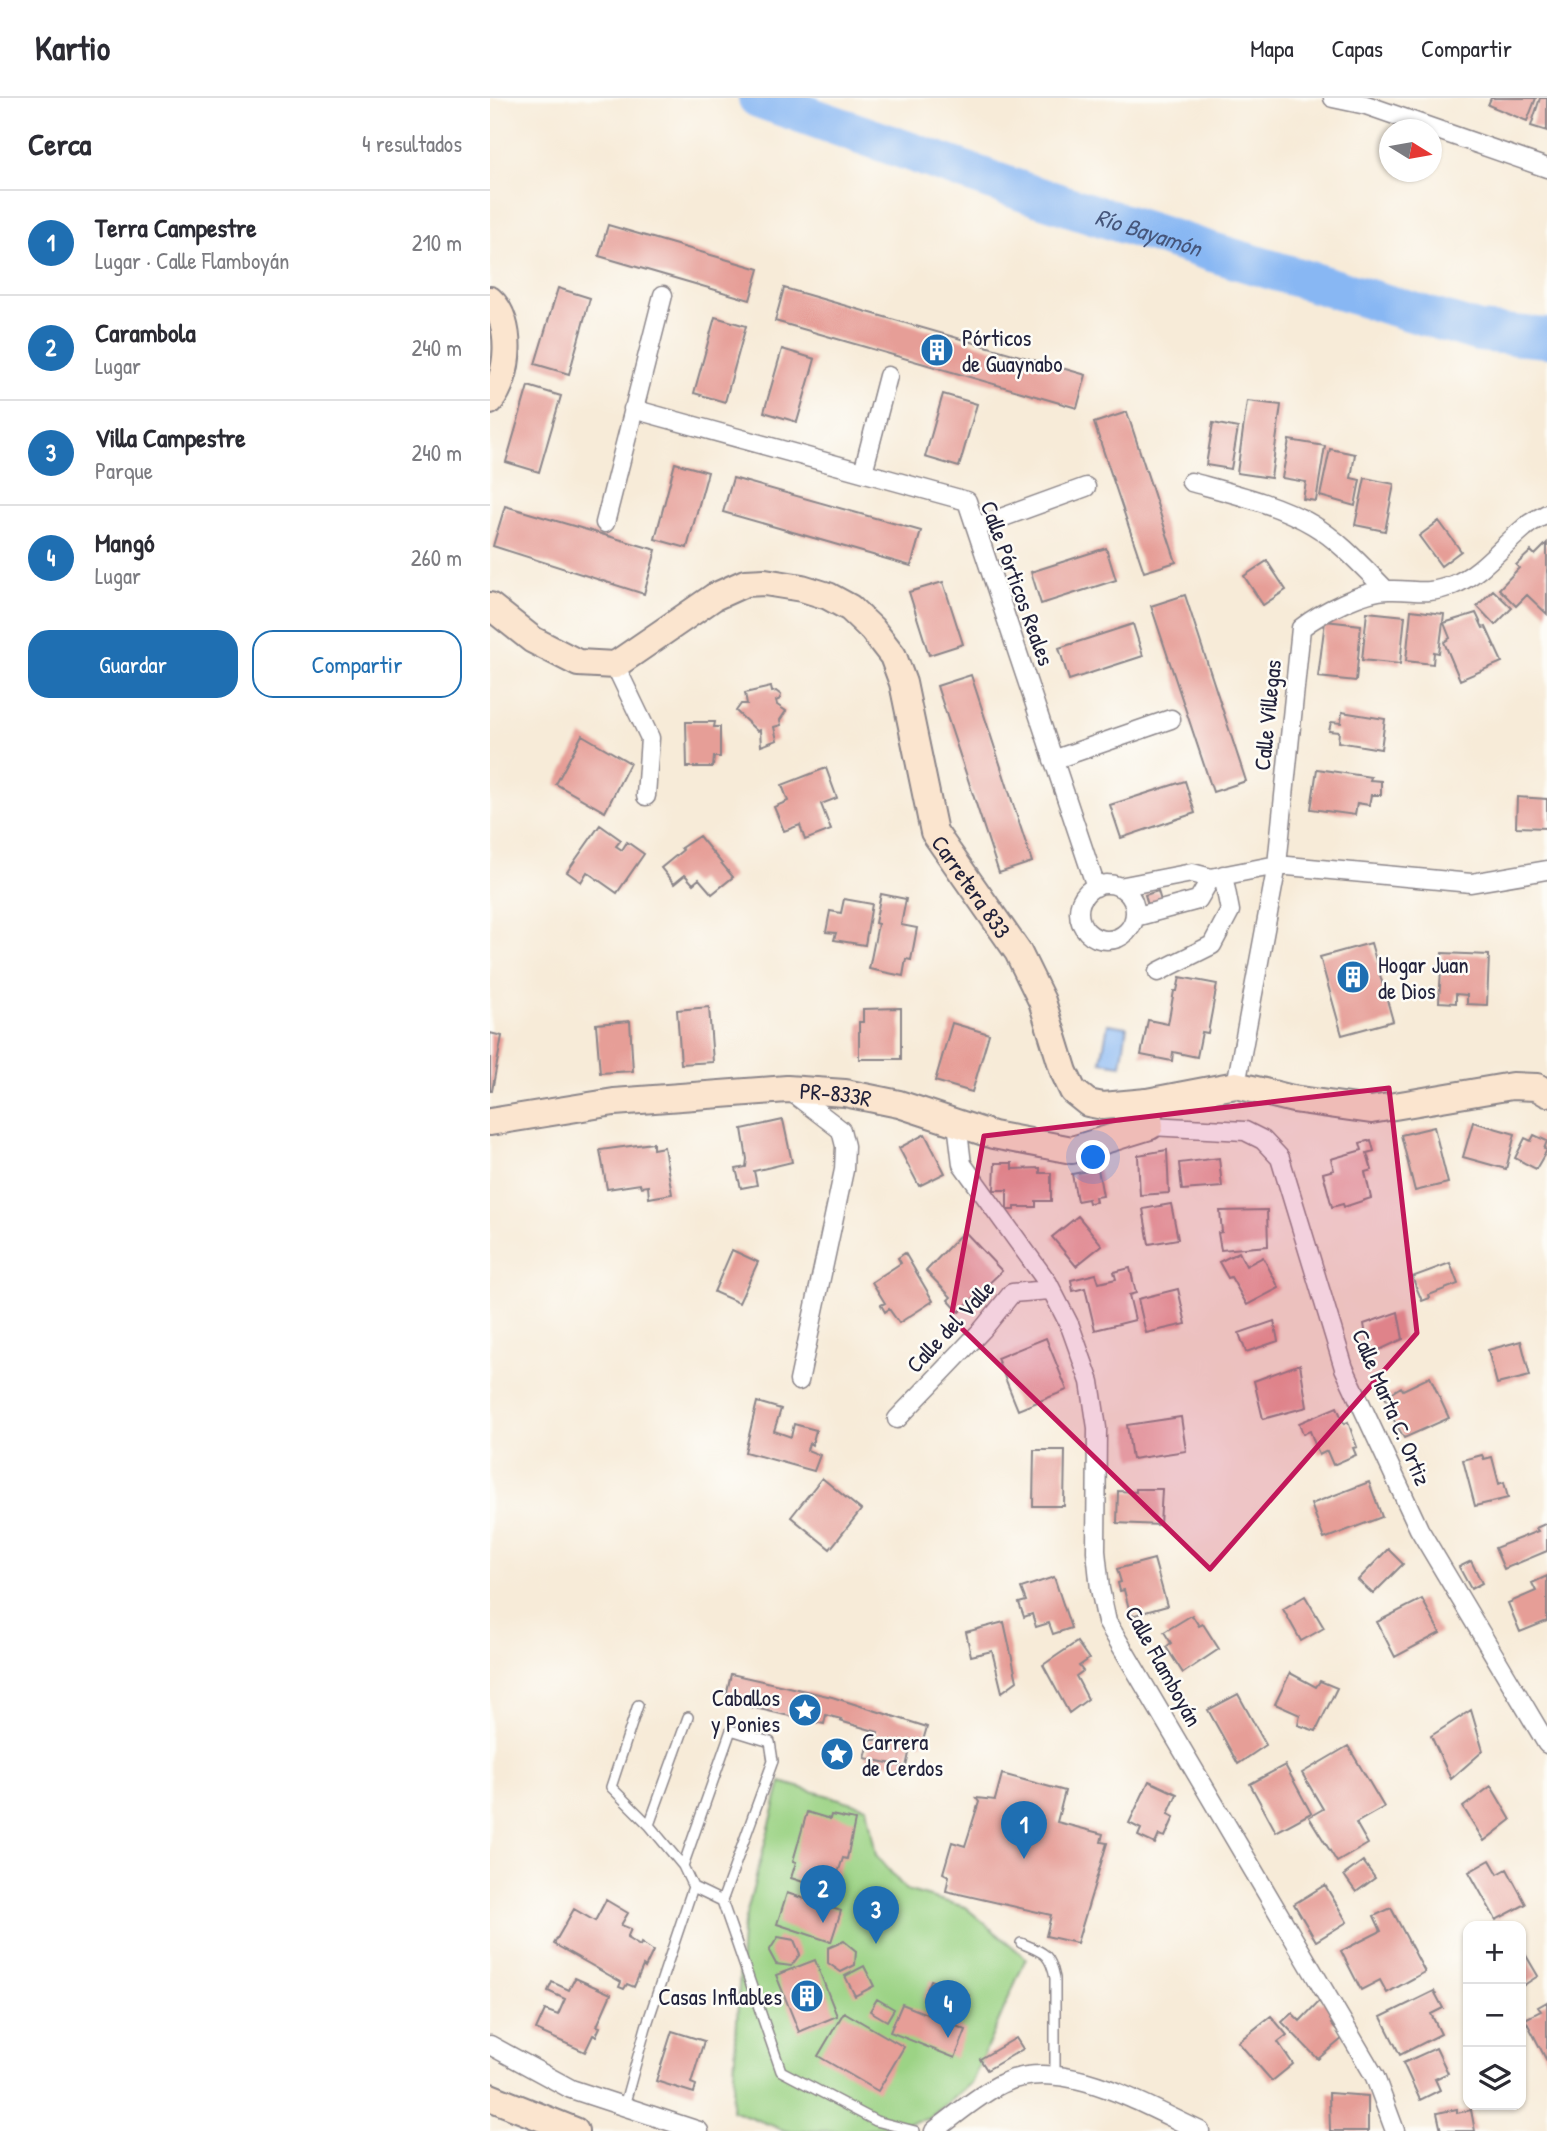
<!DOCTYPE html>
<html lang="es">
<head>
<meta charset="utf-8">
<style>
	body { margin:0; font-family:"Patrick Hand",sans-serif; background:#f7f7f7; color:#2b2b33 }
	.controls { position:absolute; right:21px; bottom:21px; display:grid; overflow:hidden; border-radius:14px; box-shadow:0 2px 5px #0004 }
	.controls button { width:63px; height:63px; display:grid; place-items:center; padding:0; border:0; border-bottom:2px solid #e1e1e2; background:#fff; color:#2b2b33; font:35px sans-serif }
	.compass { position:absolute; left:889px; top:21px; width:63px; height:63px; border-radius:50%; background:#fff; box-shadow:0 2px 5px #0004; rotate:101deg }
	.you { position:absolute; left:604px; top:1060px; width:24px; height:24px; margin:-18px; border:5px solid #fff; border-radius:50%; background:#1a73e8; box-shadow:0 0 0 10px #1a73e833 }
	.badge { display:grid; place-items:center; width:46px; height:46px; border-radius:50%; background:#1f6fb2; color:#fff; font-size:23px; font-weight:700 }
	.pin { position:absolute; translate:-50% -58px; filter:drop-shadow(0 2px 4px #0008) }
	.pin::after { content:''; position:absolute; top:37px; width:24px; height:21px; background:inherit; clip-path:polygon(0 0,100% 0,50% 100%) }
	.list { margin:0; padding:0; list-style:none }
	h2 { display:flex; justify-content:space-between; align-items:center; height:91px; margin:0; padding:0 28px; font-size:30px }
	h2 small { font-size:23px; font-weight:400; color:#7c7c81 }
	.list li { display:grid; grid-template-columns:46px 1fr auto; gap:21px; align-items:center; box-sizing:border-box; height:105px; padding:0 28px; border-top:2px solid #e1e1e2 }
	.list b { display:block; font-size:26px; white-space:nowrap }
	.list p { margin:0; font-size:23px; white-space:nowrap; color:#7c7c81 }
	.list em { font-size:23px; font-style:normal; color:#7c7c81 }
	.actions { display:flex; gap:14px; padding:21px 28px }
	.actions a { flex:1; padding:16px 0; border:2px solid #1f6fb2; border-radius:21px; text-align:center; font-size:24px; color:#1f6fb2 }
	.actions .main { background:#1f6fb2; color:#fff }
	.icon { flex:none; width:38px; height:38px; fill:none; stroke:currentColor; stroke-width:2; stroke-linecap:round; stroke-linejoin:round }
	.map { position:relative; flex:none; width:1057px; height:2033px; overflow:hidden }
	header { display:flex; align-items:center; gap:42px; box-sizing:border-box; height:98px; padding:0 35px; background:#fff; border-bottom:2px solid #e1e1e2 }
	header strong { font-size:33px }
	nav { display:flex; gap:38px; margin-inline-start:auto; font-size:24px }
	main { display:flex }
	aside { flex:1; background:#fff }
	.map>svg:first-child { display:block }
	.green { fill:#9cd385; stroke:#5f7a60; stroke-width:2 }
	.water { fill:#88b7f3; stroke:#556c97; stroke-width:2 }
	.lines { fill:none; stroke-linecap:round; stroke-linejoin:round }
	.river { stroke:#88b7f3; stroke-width:40 }
	.building { fill:#e69e97 }
	.lane-casing { stroke:#8c868a; stroke-width:12 }
	.street-casing { stroke:#8c868a; stroke-width:21 }
	.secondary-casing { stroke:#8c868a; stroke-width:30 }
	.lane { stroke:#fff; stroke-width:9 }
	.street { stroke:#fff; stroke-width:18 }
	.secondary { stroke:#fbe5cf; stroke-width:26 }
	.marked { fill:#c2185b; fill-opacity:0.2; stroke:#c2185b; stroke-width:5; stroke-linejoin:round }
	.labels { text-anchor:middle; dominant-baseline:central; stroke-width:5; stroke-linejoin:round; paint-order:stroke }
	.poi-label { font-size:23px; fill:#22223b; stroke:#fdfcf7; text-anchor:start }
	.street-label { font-size:23px; fill:#22223b; stroke:#fdfcf7 }
	.water-label { font-size:24px; font-style:italic; fill:#46567b; stroke:#fdfcf7 }
</style>
</head>
<body>
<header>
<strong>Kartio</strong>
<nav><a>Mapa</a><a>Capas</a><a>Compartir</a></nav>
</header>
<main>
<aside>
<h2>Cerca<small>4 resultados</small></h2>
<ul class="list">
<li><span class="badge">1</span><div><b>Terra Campestre</b><p>Lugar · Calle Flamboyán</p></div><em>210 m</em></li>
<li><span class="badge">2</span><div><b>Carambola</b><p>Lugar</p></div><em>240 m</em></li>
<li><span class="badge">3</span><div><b>Villa Campestre</b><p>Parque</p></div><em>240 m</em></li>
<li><span class="badge">4</span><div><b>Mangó</b><p>Lugar</p></div><em>260 m</em></li>
</ul>
<div class="actions"><a class="main">Guardar</a><a>Compartir</a></div>
</aside>
<div class="map">
<svg width="1057" height="2033" viewBox="0 0 1057 2033">
	<rect width="100%" height="100%" fill="#fdfcf7"/>
	<filter id="ink" filterUnits="userSpaceOnUse"><feTurbulence type="fractalNoise" baseFrequency=".0143" numOctaves="2"/><feDisplacementMap in="SourceGraphic" scale="14" xChannelSelector="R" yChannelSelector="G"/><feConvolveMatrix kernelMatrix="1 2 1 2 8 2 1 2 1" color-interpolation-filters="sRGB"/></filter>
	<filter id="wash" filterUnits="userSpaceOnUse"><feTurbulence type="fractalNoise" baseFrequency=".00686" numOctaves="4" result="noise"/><feDisplacementMap in="SourceGraphic" scale="28" xChannelSelector="R" yChannelSelector="G"/><feGaussianBlur stdDeviation="1.57" result="paint"/><feColorMatrix in="noise" values="0 0 0 0 0 0 0 0 0 0 0 0 0 0 0 0 0 1.4 0 .05"/><feComposite in="paint" operator="in"/></filter>
	<g filter="url(#wash)">
		<rect width="100%" height="100%" fill="#f7ebd8"/>
		<path class="green" d="M291,1684L377,1709L386,1757L416,1792L475,1809L536,1860L482,1984L438,2021L369,2033H296L242,2012L252,1833Z"/>
		<path class="water" d="M618,926L637,929L631,967L611,964Z"/>
		<g class="lines">
			<path class="river" id="s1" d="M268,0L537,95L722,154L989,234L1057,240"/>
		</g>
		<g id="blocks">
			<path class="building" d="M1001,0H1046L1037,23L998,7Z
				M1050,0H1057V33L1041,28Z
				M118,127L269,171L260,202L109,158Z
				M68,190L100,200L79,276L45,266Z
				M294,190L596,277L587,310L285,223Z
				M225,219L256,228L235,304L204,295Z
				M292,251L325,261L307,324L274,314Z
				M38,288L71,298L49,374L16,364Z
				M453,296L487,306L469,369L435,359Z
				M757,303L791,307L781,380L747,375Z
				M637,314L686,464L654,474L604,325Z
				M723,325L748,330L741,371L716,367Z
				M799,342L835,348L826,403L813,401L816,384L792,380Z
				M840,351L865,356L861,380L870,382L865,408L830,398Z
				M185,365L218,374L197,450L165,441Z
				M243,380L431,433L421,468L233,414Z
				M875,380L904,386L895,433L865,427Z
				M15,408L166,452L154,496L3,448Z
				M949,423L971,453L951,468L929,438Z
				M1057,445V516L1037,497L1026,508L1009,491L1029,470L1026,467L1041,453L1045,457Z
				M616,450L626,482L551,506L541,474Z
				M777,463L796,492L773,507L754,478Z
				M453,484L473,546L439,557L419,494Z
				M1003,492L1022,510L1005,527L987,508Z
				M695,497L756,683L723,694L661,508Z
				M921,512L954,516L949,555L944,554L943,566L916,563Z
				M877,514L915,518L910,566L872,562Z
				M986,515L993,530L996,529L1012,564L970,582L954,544L960,540L954,525Z
				M835,523L871,527L866,583L828,579Z
				M643,526L653,558L579,582L569,550Z
				M481,577L542,764L509,775L447,588Z
				M281,589L282,594L286,593L291,597L290,601L286,603L287,607L296,613L290,622L291,627L284,629L287,642L271,648L270,632L267,633L246,613L251,606H257L255,595Z
				M852,614L895,621L891,651L848,644L849,634L839,633L841,624L851,625Z
				M196,624H225L224,629H230V659H224L223,669H197Z
				M92,637L140,665L115,714L66,686Z
				M336,670L347,700L331,706L341,732L315,742L310,727L294,733L284,709L298,703L292,687Z
				M827,671L881,679L880,682L891,683V697H881L879,707L867,705L865,717L821,711Z
				M695,683L705,715L631,740L620,707Z
				M1027,699L1057,701V730L1026,729Z
				M110,727L131,742L126,748L132,752L137,744L154,756L127,795L97,774L91,784L77,774Z
				M209,738L243,779L222,796L209,781L203,786L195,777L184,786L171,770L193,752L191,750Z
				M668,793L671,803L658,807L655,797Z
				M391,796L416,801L411,827L427,830L421,862L416,861L413,878L379,871L388,826L385,825Z
				M354,801L382,806L375,847L344,842L346,835L336,834L340,813L351,815Z
				M881,845L903,923L852,937L830,859Z
				M952,855L999,857L997,907L977,906V897L966,896V905L949,904Z
				M690,879L727,886L718,935L712,934L707,959L683,954L682,963L651,957L658,922L678,926L684,893H687Z
				M219,909L223,964L191,966L187,912Z
				M411,910V961H369V924H373V911Z
				M140,923L143,973L110,975L106,926Z
				M462,925L499,936L482,994L445,983Z
				M0,935L12,938L2,993H0Z
				M293,1022L302,1064L264,1073L267,1087L251,1090L246,1071L256,1069L257,1061L252,1031Z
				M983,1024L1025,1036L1016,1071L973,1059Z
				M944,1029L958,1085L925,1093L911,1037Z
				M435,1036L455,1075L429,1088L409,1050Z
				M1044,1037L1057,1043L1054,1051L1057,1052L1046,1071L1025,1060L1035,1040L1041,1043Z
				M881,1042L884,1053L877,1055L882,1072L875,1074L881,1100L854,1109L853,1106L842,1109L833,1075L844,1072L841,1061L872,1052L870,1045Z
				M163,1045V1051L174,1049L182,1096L159,1100L158,1088L151,1089L150,1086L117,1091L110,1052Z
				M677,1052L679,1095L650,1097L648,1057Z
				M729,1060L732,1089L692,1092L689,1065Z
				M505,1065H522V1071L550,1070V1075H561V1103H546V1109H525V1112H517V1092H504Z
				M608,1071L613,1098L605,1099L606,1104L599,1105L598,1101L587,1103L582,1076Z
				M681,1106L688,1141L659,1146L653,1111Z
				M777,1112L778,1148L731,1152L728,1135L732,1134L730,1113Z
				M588,1118L612,1147L586,1168L562,1139Z
				M474,1133L512,1173L469,1214L458,1202L461,1199L436,1173Z
				M242,1152L268,1164L249,1205L224,1194Z
				M749,1154L756,1168L773,1159L789,1190L757,1207L741,1179L738,1180L729,1164Z
				M415,1155L443,1203L409,1225L399,1211L395,1214L391,1207L395,1205L382,1184L411,1165L408,1160Z
				M960,1165L968,1186L939,1197L940,1200L932,1203L922,1179Z
				M640,1170L646,1195L639,1197L645,1222L605,1232L595,1190L583,1193L581,1182L606,1176L609,1185L626,1181L624,1174Z
				M688,1191L696,1226L656,1235L648,1201Z
				M908,1214L913,1241L885,1254L876,1238L874,1226Z
				M784,1223L788,1243L756,1254L749,1235Z
				M556,1240L577,1292L528,1312L507,1260Z
				M1031,1243L1040,1278L1007,1286L998,1252Z
				M810,1266L817,1309L773,1321L764,1283Z
				M940,1279L959,1320L914,1340L900,1315L903,1313L895,1299L911,1289L913,1292Z
				M267,1304L291,1311L284,1333L301,1339L304,1326L326,1332L322,1347L319,1345L317,1352L330,1357L324,1373L255,1354Z
				M847,1309L854,1326L858,1324L867,1349L863,1350L866,1357L843,1367L837,1353L829,1357L820,1333L813,1336L809,1325Z
				M691,1319L696,1353L642,1361L637,1327Z
				M544,1352H575L574,1408H543Z
				M992,1357L994,1361L1002,1359L1009,1386L1014,1384L1018,1400L985,1408L973,1362Z
				M332,1380L371,1412L340,1451L301,1419Z
				M879,1384L892,1419L834,1441L821,1406Z
				M646,1391H672L670,1427L627,1425L628,1393L646,1394Z
				M1057,1425V1453L1014,1471L1005,1450L1048,1433L1046,1430Z
				M898,1451L913,1466L883,1496L868,1482Z
				M664,1461L677,1508L641,1518L634,1492L630,1493L628,1485L631,1484L627,1471Z
				M981,1463L992,1485L981,1491L969,1469Z
				M1057,1478V1523L1030,1534L1018,1505L1046,1493L1042,1485Z
				M564,1479L581,1530L563,1536L559,1525L546,1529L542,1516L534,1519L529,1505L536,1503L531,1490Z
				M815,1498L834,1530L811,1543L793,1511Z
				M932,1501L950,1535L905,1559L887,1524Z
				M702,1517L709,1528L713,1526L729,1551L693,1575L676,1549L681,1545L674,1534Z
				M514,1524L527,1583L512,1594L502,1553L481,1558L476,1534Z
				M587,1544L599,1561L589,1568L593,1573L586,1578L598,1601L579,1615L553,1567Z
				M800,1575L826,1589L830,1583L847,1590L826,1633L808,1627L810,1617L785,1606Z
				M241,1576L342,1599L437,1629L432,1646L422,1642L416,1669L375,1660L380,1642H386L388,1634L350,1623L351,1621L336,1617L334,1626L235,1603Z
				M748,1596L776,1647L748,1666L718,1612Z
				M981,1612L993,1653L961,1681L941,1638Z
				M858,1648L894,1709L866,1725L878,1746L847,1764L819,1719L833,1711L812,1675Z
				M795,1667L821,1715L786,1734L760,1686Z
				M512,1676L575,1693L567,1724L613,1736L611,1744L617,1745L587,1845L556,1838L561,1817L456,1793L459,1778L453,1775L462,1744L475,1748L489,1704L486,1700L505,1702Z
				M659,1683L687,1696L678,1716L684,1719L675,1739L669,1737L665,1746L648,1738L651,1731L639,1725Z
				M1001,1688L1021,1722L994,1743L973,1709Z
				M317,1714L340,1721L341,1717L365,1722L357,1761L353,1760L346,1781L341,1778L338,1792L301,1780L306,1764L303,1763Z
				M1000,1762L1008,1776L1017,1771L1036,1806L1006,1822L979,1774Z
				M873,1763L885,1780L866,1794L854,1777Z
				M835,1787L857,1824L826,1843L804,1806Z
				M297,1795L351,1813L341,1844L287,1826Z
				M116,1802L138,1815L131,1827L141,1831L137,1840L150,1848L151,1845L163,1853L155,1870L153,1868L144,1889L137,1886L134,1891L129,1889L131,1884L64,1846L84,1811L105,1823Z
				M901,1810L935,1874L897,1895L890,1882L871,1892L851,1853L891,1833L884,1818Z
				M288,1839L304,1842L310,1856L301,1868L286,1866L279,1853Z
				M354,1843L366,1853L365,1867L351,1874L338,1865V1850Z
				M1031,1849L1048,1878L1031,1889Z
				M325,1862L347,1918L309,1934L286,1877Z
				M374,1868L384,1888L365,1898L355,1878Z
				M85,1880L121,1896L107,1928L110,1929L106,1938L103,1937L95,1954L46,1932L55,1912L68,1917L75,1901L58,1893L62,1884L79,1892Z
				M441,1882L480,1898L472,1918L433,1901Z
				M944,1893L953,1910L941,1916L951,1936L910,1957L891,1919Z
				M387,1901L404,1911L397,1923L380,1913Z
				M835,1902L849,1920L841,1926L853,1940L828,1961L792,1924L802,1915L810,1923L829,1903L831,1906Z
				M1057,1904V1963L1035,1921L1051,1913L1048,1909Z
				M412,1906L476,1932L465,1960L400,1934Z
				M354,1914L414,1949L388,1993L328,1958Z
				M781,1918L797,1937L788,1944L803,1966L782,1983L748,1944Z
				M182,1933L214,1943L201,1985L206,1987L204,1995L166,1983Z
				M526,1940L533,1951L497,1972L490,1961Z
				M946,1950L958,1975L945,1981L950,1992L930,2002L913,1965Z
				M839,1995L878,1998V2033H840Z
				M967,2011V2015L981,2012L985,2033H951L947,2015Z"/>
		</g>
	</g>
	<g filter="url(#ink)">
		<use href="#blocks" fill-opacity="0" stroke="#8c868a" stroke-width="2"/>
		<g class="lines">
			<defs>
				<path id="lane" d="M148,1607L121,1689L159,1727
					M193,1768L159,1727L198,1619
					M232,1803L291,1973L386,2023L425,2033
					M531,1845C553,1854 560,1855 565,1880V1978
					M134,2008L156,1929L203,1789L232,1803L283,1663L280,1644L241,1632L193,1768L203,1789"/>
				<path id="street" d="M843,0L876,7L1057,70
					M143,311L477,403L606,789
					M373,374L398,278
					M701,384C741,395 788,406 823,427C850,443 874,470 896,492
					M115,425L173,197
					M486,429L596,389
					M125,567L160,640L156,698
					M563,662L681,621
					M589 814a28 28 0 1 1 56 0a28 28 0 1 1-56 0Z
					M629,789L702,775L721,780L787,767L981,785L1057,772
					M645,819L708,802L721,780
					M668,874L722,847L740,813L733,777
					M746,987L787,767L811,530C830,515 874,492 899,492C926,491 935,498 963,487C991,476 1011,449 1034,430C1040,424 1049,420 1057,416
					M299,992L351,1032L355,1048L354,1072L309,1283
					M467,1025L472,1066L558,1185L580,1228L600,1284L607,1330L606,1453L610,1491L617,1524L885,1979L905,2033
					M660,1028L755,1033L773,1042L790,1060L854,1270L929,1431L1057,1646
					M407,1321L493,1231L522,1195L560,1192
					M0,1947L81,1991L209,2033
					M444,2033C466,2017 487,1998 511,1986C571,1956 655,2008 710,2033"/>
				<g id="secondary">
					<path d="M0,202C24,223 20,280 0,303"/>
					<path id="s2" d="M0,508L43,542L88,565L125,567L224,499L255,485L275,484L312,490L338,498L360,510L382,531L403,558L413,585L444,734L528,854L552,903L574,974L583,993L598,1005L613,1008L657,1004L746,987L803,1001L881,1012L1022,988L1047,989L1057,995"/>
					<path id="s3" d="M0,1024L124,1004L297,991L355,995L409,1006L503,1037L582,1052L660,1028L657,1004"/>
					<path d="M0,1999L85,2033"/>
				</g>
			</defs>
			<use href="#lane" class="lane-casing"/>
			<use href="#street" class="street-casing"/>
			<use href="#secondary" class="secondary-casing"/>
			<use href="#lane" class="lane"/>
			<use href="#street" class="street"/>
			<use href="#secondary" class="secondary"/>
		</g>
	</g>
	<path class="marked" d="M899,990L927,1235L720,1471L461,1220L494,1038Z"/>
	<defs>
		<symbol id="building-disc" viewBox="-11 -11 22 22"><circle r="9.5" fill="#1f6fb2" stroke="#fdfcf7"/><path d="M-4-6H4V6H1V3H-1V6H-4ZM-2.5-4.3h1.7v1.8h-1.7ZM.8-4.3h1.7v1.8H.8ZM-2.5-1h1.7V.8h-1.7ZM.8-1h1.7V.8H.8Z" fill="#fff"/></symbol>
		<symbol id="sight-disc" viewBox="-11 -11 22 22"><circle r="9.5" fill="#1f6fb2" stroke="#fdfcf7"/><path d="M0-6L1.8-2.2L6-1.7L2.9 1.2L3.7 5.4L0 3.3L-3.7 5.4L-2.9 1.2L-6-1.7L-1.8-2.2Z" fill="#fff"/></symbol>
	</defs>
	<g fill-rule="evenodd">
		<use href="#building-disc" x="428" y="233" width="38" height="38"/>
		<use href="#building-disc" x="844" y="860" width="38" height="38"/>
		<use href="#sight-disc" x="296" y="1593" width="38" height="38"/>
		<use href="#sight-disc" x="328" y="1637" width="38" height="38"/>
		<use href="#building-disc" x="298" y="1879" width="38" height="38"/>
	</g>
	<g class="labels">
		<g class="poi-label">
			<text x="472" y="239">Pórticos<tspan x="472" dy="26">de Guaynabo</tspan></text>
			<text x="888" y="866">Hogar Juan<tspan x="888" dy="26">de Dios</tspan></text>
			<text x="290" y="1599" text-anchor="end">Caballos<tspan x="290" dy="26">y Ponies</tspan></text>
			<text x="372" y="1643">Carrera<tspan x="372" dy="26">de Cerdos</tspan></text>
			<text x="292" y="1898" text-anchor="end">Casas Inflables</text>
		</g>
		<g class="street-label">
			<text transform="translate(528 485) rotate(70)">Calle Pórticos Reales</text>
			<text transform="translate(777 617) rotate(-84)">Calle Villegas</text>
			<text stroke="none"><textPath href="#s2" startOffset="718">Carretera 833</textPath></text>
			<text stroke="none"><textPath href="#s3" startOffset="348">PR-833R</textPath></text>
			<text transform="translate(460 1228) rotate(-47)">Calle del Valle</text>
			<text transform="translate(902 1309) rotate(67)">Calle Marta C. Ortiz</text>
			<text transform="translate(674 1568) rotate(61)">Calle Flamboyán</text>
		</g>
		<g class="water-label">
			<text stroke="none"><textPath href="#s1" startOffset="413">Río Bayamón</textPath></text>
		</g>
	</g>
</svg>
<div class="controls">
<button>+</button>
<button>−</button>
<button><svg class="icon" aria-label="layers" viewBox="0 0 24 24"><path d="M12 4l9 5-9 5-9-5zM3 14l9 5 9-5"/></svg></button>
</div>
<svg class="compass" viewBox="-18 -18 36 36"><path d="M0-13l5 13h-10z" fill="#e53935"/><path d="M0 13l5-13h-10z" fill="#7c7c81"/></svg>
<div class="you"></div>
<div class="pin badge" style="left:534px;top:1761px">1</div>
<div class="pin badge" style="left:333px;top:1825px">2</div>
<div class="pin badge" style="left:386px;top:1846px">3</div>
<div class="pin badge" style="left:458px;top:1940px">4</div>
</div>
</main>
</body>
</html>
